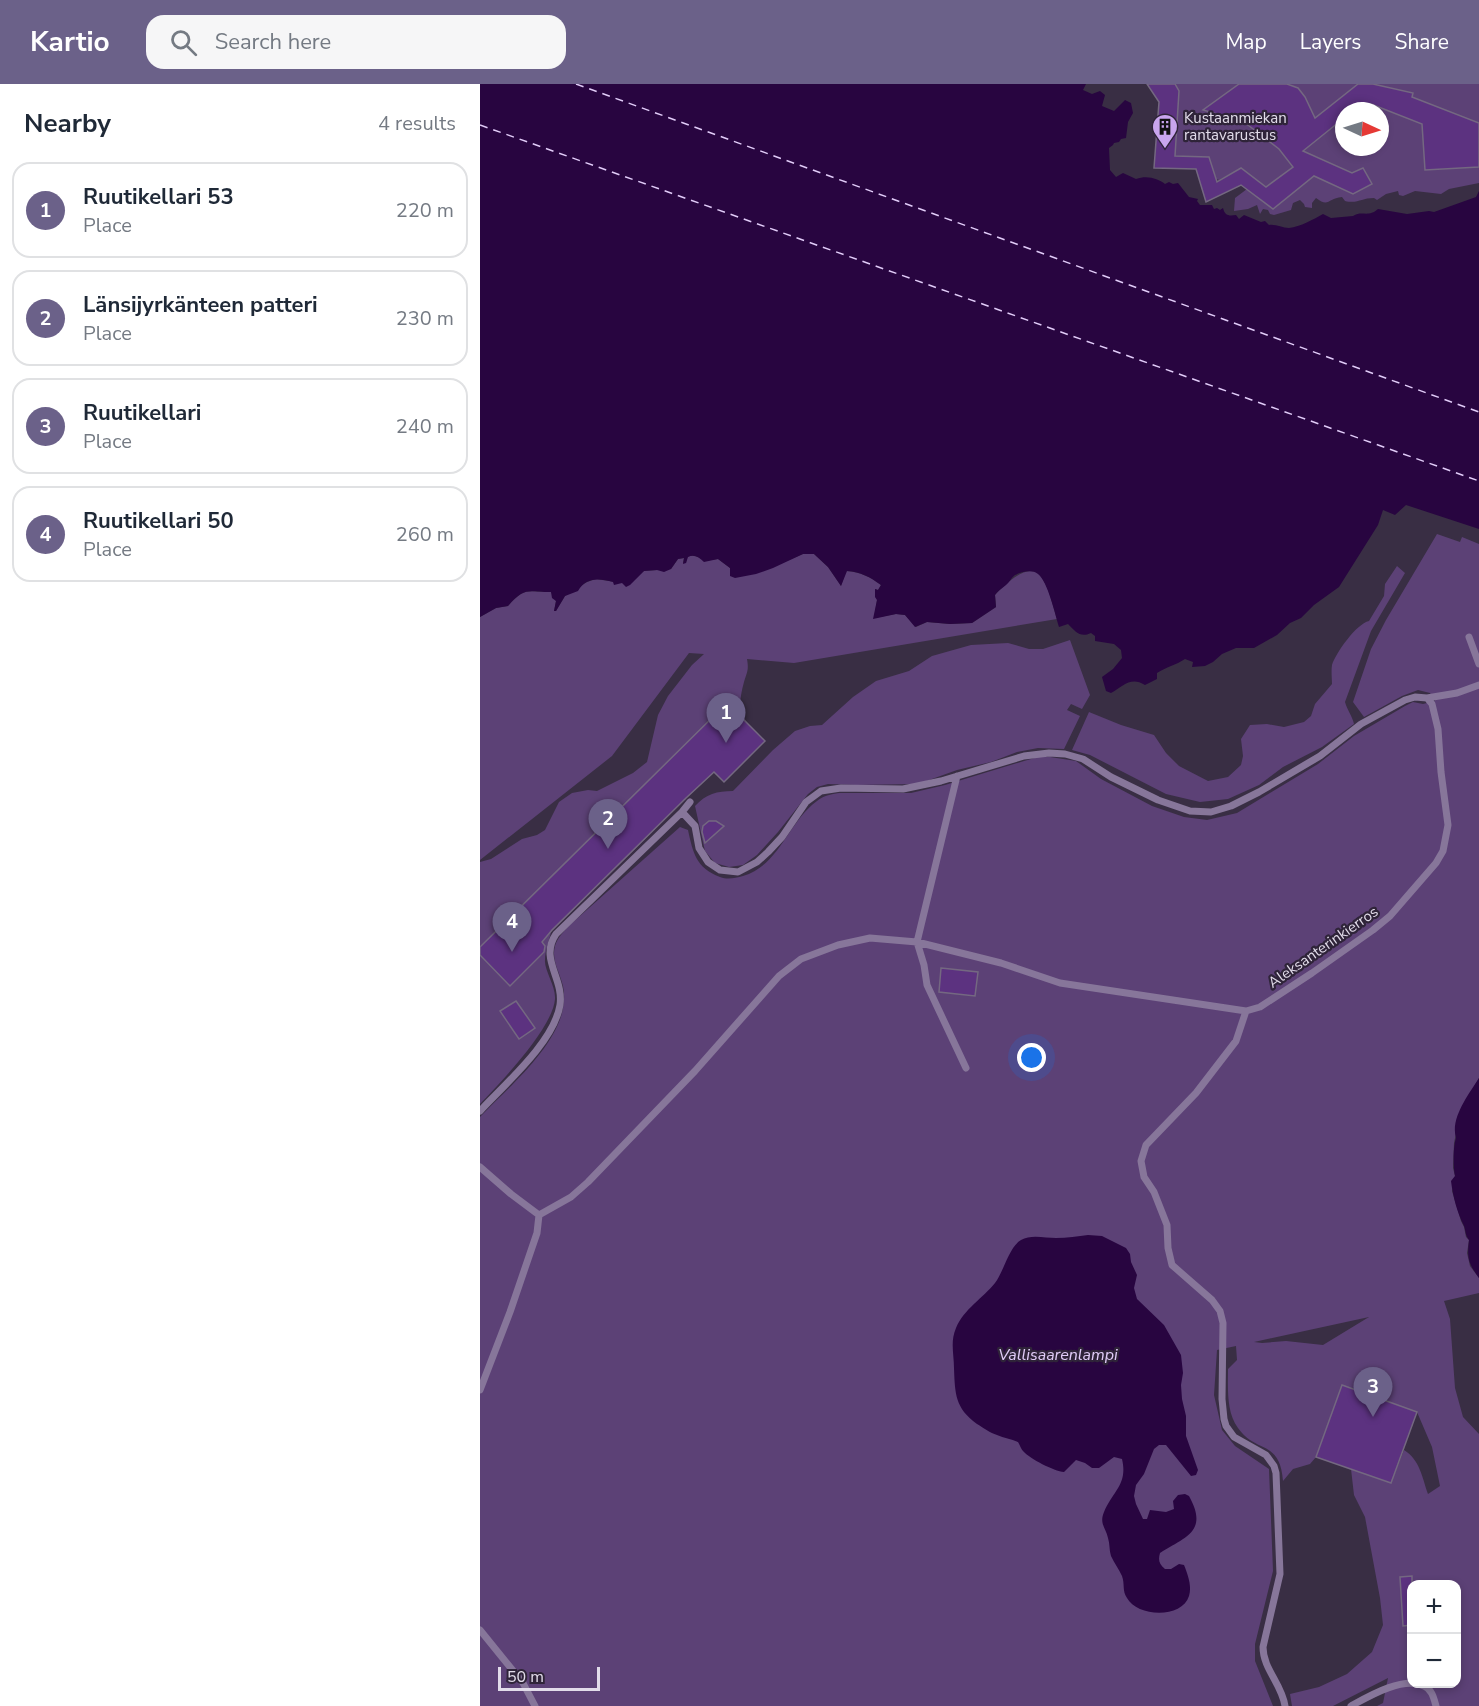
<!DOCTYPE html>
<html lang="en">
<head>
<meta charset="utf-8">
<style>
	body { margin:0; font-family:"Nunito Sans",sans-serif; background:#f6f6f7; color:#1f2937 }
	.controls { position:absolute; right:18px; bottom:18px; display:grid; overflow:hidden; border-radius:12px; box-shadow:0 3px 9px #0003 }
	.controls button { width:54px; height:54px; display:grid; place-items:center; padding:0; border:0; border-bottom:2px solid #e0e1e3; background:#fff; color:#1f2937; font:30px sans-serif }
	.compass { position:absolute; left:855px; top:18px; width:54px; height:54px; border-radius:50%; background:#fff; box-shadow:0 3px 9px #0003; rotate:94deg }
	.scale { position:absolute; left:18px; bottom:15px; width:102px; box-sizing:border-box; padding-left:6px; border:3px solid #e2dcea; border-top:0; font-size:16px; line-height:21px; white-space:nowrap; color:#e2dcea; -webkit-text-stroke:4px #2f2439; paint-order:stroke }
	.you { position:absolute; left:552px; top:974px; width:21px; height:21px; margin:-15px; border:4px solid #fff; border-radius:50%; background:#1a73e8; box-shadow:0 0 0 9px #1a73e833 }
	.badge { display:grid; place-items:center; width:39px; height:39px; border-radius:50%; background:#6b6189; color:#fff; font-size:20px; font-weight:700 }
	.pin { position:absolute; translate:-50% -50px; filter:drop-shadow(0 2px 3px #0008) }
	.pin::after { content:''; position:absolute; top:32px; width:21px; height:18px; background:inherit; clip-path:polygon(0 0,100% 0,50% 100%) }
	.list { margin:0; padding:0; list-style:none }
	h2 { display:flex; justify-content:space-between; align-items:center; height:78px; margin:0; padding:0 24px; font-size:26px }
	h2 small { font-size:20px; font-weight:400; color:#747a83 }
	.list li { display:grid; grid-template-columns:39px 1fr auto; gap:18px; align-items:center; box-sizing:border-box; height:96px; margin:0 12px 12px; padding:0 12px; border:2px solid #e0e1e3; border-radius:18px }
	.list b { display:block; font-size:22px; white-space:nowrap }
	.list p { margin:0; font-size:20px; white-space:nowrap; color:#747a83 }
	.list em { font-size:20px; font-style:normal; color:#747a83 }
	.icon { flex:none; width:33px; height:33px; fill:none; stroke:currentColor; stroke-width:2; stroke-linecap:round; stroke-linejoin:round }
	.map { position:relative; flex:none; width:999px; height:1622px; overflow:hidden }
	header { display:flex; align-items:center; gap:36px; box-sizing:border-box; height:84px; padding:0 30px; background:#6b6189; color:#fff }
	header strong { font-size:28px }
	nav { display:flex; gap:33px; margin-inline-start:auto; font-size:21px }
	.search { width:420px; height:54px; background:#f6f6f7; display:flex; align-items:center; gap:15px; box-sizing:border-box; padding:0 21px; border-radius:18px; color:#747a83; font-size:22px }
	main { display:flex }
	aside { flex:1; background:#fff }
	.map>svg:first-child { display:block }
	.green { fill:#5c4176; fill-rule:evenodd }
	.water { fill:#280540 }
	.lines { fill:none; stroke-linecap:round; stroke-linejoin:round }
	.ferry { stroke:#e1ccf8; stroke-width:1.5; stroke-dasharray:8 6; stroke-linecap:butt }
	.building { fill:#5c3280; stroke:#746881; stroke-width:1.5 }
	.lane { stroke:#87769a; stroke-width:7 }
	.labels { text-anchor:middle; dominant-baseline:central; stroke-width:4.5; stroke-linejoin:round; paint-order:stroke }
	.poi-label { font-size:15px; fill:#e2dcea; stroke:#2f2439; text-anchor:start }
	.street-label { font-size:15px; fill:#e2dcea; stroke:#2f2439 }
	.water-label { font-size:16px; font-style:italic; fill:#e1ccf8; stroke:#2f2439 }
</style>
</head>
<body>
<header>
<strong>Kartio</strong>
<div class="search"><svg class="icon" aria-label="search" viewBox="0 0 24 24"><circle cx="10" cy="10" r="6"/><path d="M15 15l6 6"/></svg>Search here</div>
<nav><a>Map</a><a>Layers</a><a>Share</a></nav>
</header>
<main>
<aside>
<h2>Nearby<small>4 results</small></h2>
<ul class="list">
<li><span class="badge">1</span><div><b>Ruutikellari 53</b><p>Place</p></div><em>220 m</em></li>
<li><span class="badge">2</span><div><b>Länsijyrkänteen patteri</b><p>Place</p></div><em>230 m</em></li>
<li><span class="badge">3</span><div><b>Ruutikellari</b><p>Place</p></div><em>240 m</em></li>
<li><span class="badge">4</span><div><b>Ruutikellari 50</b><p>Place</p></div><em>260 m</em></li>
</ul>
</aside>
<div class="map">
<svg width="999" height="1622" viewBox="0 0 999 1622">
	<rect width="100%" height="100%" fill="#392e44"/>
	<path class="green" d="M695,0H999V99L969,105L961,110L935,107L923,112L919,111L918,107L906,110L897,116L894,114C881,114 878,120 865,117L862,113C848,114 849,124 836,114L832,119V124L825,123L824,120L820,116L813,119L811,126L794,131L790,130L788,126L783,125L780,130L777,121L768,125L754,127L755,114L767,105L793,125L834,92L873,110L891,100L883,84L872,89L835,72H829L786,103L761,84L739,96L736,95L728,73L695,72ZM864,27H900V63H864Z
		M957,450L980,458L982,453L999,460V994L981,1025L974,1059L973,1084L975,1092L972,1107L981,1137L984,1143L986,1153L989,1156L987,1169L990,1182L999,1194V1209L964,1217L970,1235L975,1304L983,1333L999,1350V1622H897L903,1619L908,1594L853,1622H812L810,1610L839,1603L867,1590L892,1568L903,1541L900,1514L885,1433L874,1411L871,1385L911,1399L924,1366C940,1376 942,1393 948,1410L960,1402L952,1363L937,1328L862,1301L836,1373L830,1380L813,1385L803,1397C800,1355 776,1370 758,1344C746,1328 748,1303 748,1285L757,1276L756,1262L737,1266L734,1311L742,1346L755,1362L789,1385L793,1487L775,1560V1577L793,1622H0V1033C27,1005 72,967 82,929C84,921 85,911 83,902C80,889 71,876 75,862C77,854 85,846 91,840L200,743L208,746C213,769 216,784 240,793C248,796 255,794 263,792C300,781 308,738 337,717C343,712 351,710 359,709H431L465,701L544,677L558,673H570L596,677L621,695L672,722L704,733L727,736L757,729L838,680L874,652L925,622L933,618L943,620L955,617L950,609L938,606L922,612L884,633L873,618L891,565L906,536ZM889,1233L843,1261L806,1257L782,1259L774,1258ZM932,1500H976V1600H932Z
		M323,470H334L348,483L361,502L366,487C381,488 390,493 401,501L398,506L395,505L397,516L394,534L416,530L425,531L436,543L447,538L470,540L492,539L516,523L515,511C523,502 546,479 559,490C568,499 573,522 577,535L314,579L267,575C269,586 267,588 264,598C255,631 263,635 285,657L244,698L233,688L71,848C69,857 65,867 65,876C64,886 76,902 75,915C73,944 20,999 0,1020V778L11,775L42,755L57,751L65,746L79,718L92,709L108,706L117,707L153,689L167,678L178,631L188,612L212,581L224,570L209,569L132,672L0,776V533L16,524L28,522C45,502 48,508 71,508L76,517L74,527H76L85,512L107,498L116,495L142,499L159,491L164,487L191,485L198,475L204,474L203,479H206L207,473C214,470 219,473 224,477L238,475L250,484L309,476Z
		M917,482L925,489L891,547L865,618C867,626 872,631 874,640L842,663L803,683L779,701L748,715L720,718L686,710L610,671L592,666L609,628L641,641L674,651L686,669L699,682L728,697L748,693L761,681L763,672L761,655L770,641L787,640L804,643L824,638L831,632L835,620L852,600C852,595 851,587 852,581C856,569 876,540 889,537L904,512L905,500Z
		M590,556L610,611L602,625L591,620L587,626L600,632L584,665L558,664L537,668L511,678L477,686L438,700L377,701L348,700L337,703L328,710L298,748L277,771L263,781L249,783L235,779L225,767L215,722C226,710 237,707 253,707L293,666L315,647L330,642L342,641L373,613L396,597L429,587L452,572L491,561L528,559L549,565H563Z"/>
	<path class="water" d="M0,0H606L603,6L612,10L620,7L625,11L622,22L634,27L645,16L651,19L653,29L648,38L646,54L641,55L639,58L634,59L633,61L629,64L630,86L636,93L643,89L656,95C668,91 678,95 685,100L689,98L693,100L698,99L709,113L718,115L717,117L720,121H732L734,125L737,124L740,126L743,124C745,132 749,132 756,131L759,135L764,131L781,138L785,137L789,141C796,140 802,144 809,144C820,143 834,135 843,130L851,134L873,132C882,126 888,134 898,125L927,130L949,127L954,128L996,113L999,107V445L926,421L915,431L903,426L898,441L859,503L834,521L821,534L810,539L797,551L774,564H756L742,570L733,578L725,582L712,583L713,578L705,575C696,581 686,583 677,589V595L665,601C651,592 643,602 631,609L626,607L622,593L633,585L642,574L641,566L634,560L615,557V552L611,549C600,554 596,548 588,540L579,543C575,530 568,498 558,490C552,485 541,488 535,491C531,494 529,499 526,501C521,505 518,507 515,511L516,523L492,539L470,540L447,538L435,543L425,531L416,530L393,535L397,516L395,513V505L398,506L401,501C390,493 381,488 367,487L361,502L348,483L334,470H323L293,484L276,490L255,494L250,492V484L238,475L224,478C219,473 214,470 208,473L206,479L203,480L204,474L198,475L191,485L184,488L177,486L164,487L150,501L146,503L142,499L134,501L133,498C119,494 106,493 98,507L85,512L76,527H74L76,517L72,514L71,508C48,508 45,502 28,522L16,524L0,533Z
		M999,994V1194C988,1179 987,1174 989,1156C985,1151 986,1148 984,1142C977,1128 973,1113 971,1097L975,1092C973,1083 973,1063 976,1054C970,1034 989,1010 999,994Z
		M608,1151L622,1152L646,1164L650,1170L651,1178L657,1191L654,1204L657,1215L684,1241L701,1271L703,1289L701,1301L702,1315L706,1332V1352L718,1386L716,1391L711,1392L686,1361H679L674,1365L664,1390L656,1401L654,1412L656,1420L663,1435H667L670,1426L686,1428L694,1425L693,1417L698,1411L705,1410L709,1412C729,1448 705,1453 680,1469C678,1476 679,1480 685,1485H691L699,1480L704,1481C708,1491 712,1502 709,1512C702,1535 657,1533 647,1514C642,1507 645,1500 642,1492C639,1485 634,1479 631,1472C629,1466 630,1460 628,1454C626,1444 619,1440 624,1428C633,1407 648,1400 642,1375L634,1373L619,1384H612L605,1379L596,1376L584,1388C574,1387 550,1375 543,1367C541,1365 540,1361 538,1358C531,1355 524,1354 517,1351C510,1349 504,1344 497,1340C475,1324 475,1310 474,1284C474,1270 470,1258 476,1244C484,1225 503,1214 515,1199C524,1187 529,1163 541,1156C551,1150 565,1154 576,1154C587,1154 598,1152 608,1151Z"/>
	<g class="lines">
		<path class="ferry" d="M96,0L999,328
			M0,41L999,397"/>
	</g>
	<path class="building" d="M667,0H695L699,7L695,72L729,73L737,98L761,84L786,103L813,83L799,65L764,38L723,26L759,0H807L818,4L825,13L835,34L878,0H893L933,9L932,13L999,39V83L945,86L942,40L891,20L883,19L873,27H864V34L823,67L872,89L883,84L892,100L873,110L834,92L793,125L761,101L726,118L716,85L674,84L679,18Z
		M247,619L285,657L244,698L234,688L206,714L72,846L62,858L65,862L64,868L30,902L0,871V863Z
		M229,737H236L244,742L225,759L222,748L223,742Z
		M461,884L498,888L495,912L459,908Z
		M36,917L55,944L39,955L20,927Z
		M862,1301L937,1328L911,1399L836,1373Z
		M932,1492V1541L923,1542L920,1493Z"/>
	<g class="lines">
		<path class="lane" d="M989,553L999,580
			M947,614L977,609L999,601
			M477,692L437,858L444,881L447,901L486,984
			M202,728L215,742L219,764L228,778L240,786L258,788L277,778L288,768L302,753L326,718L341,707L361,704L423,705L461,697L544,672L569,669L585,670L603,675L631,693L678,716L710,727L731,728L751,722L779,708L840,672L881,640L925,616L935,613L947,614L952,620L958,645L961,688L968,741L963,767L956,779L910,832L893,846L832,889L780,923L766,927L756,957L716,1009L666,1061L661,1077L664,1093L674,1108L687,1141L688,1164L692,1181L732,1216L740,1227L743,1239L742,1315L744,1335L746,1342L754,1353L786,1371L794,1382L796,1389L800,1490L783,1563C783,1585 802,1600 805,1622
			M0,1027C25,1000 74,958 80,921C84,894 59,875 76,850L202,728L210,718
			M0,1083L31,1110L59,1131
			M59,1131L91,1113L108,1098L215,987L299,892L321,875L358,861L390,854L437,858L521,879L580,899L766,927
			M0,1306L30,1228L57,1149L59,1131
			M0,1546L43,1599L55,1622
			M871,1622C889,1612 923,1592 944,1602C952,1605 954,1615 956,1622"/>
	</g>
	<defs>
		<symbol id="building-pin" viewBox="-11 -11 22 30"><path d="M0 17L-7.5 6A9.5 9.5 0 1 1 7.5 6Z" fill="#c9a5ee" stroke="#2f2439"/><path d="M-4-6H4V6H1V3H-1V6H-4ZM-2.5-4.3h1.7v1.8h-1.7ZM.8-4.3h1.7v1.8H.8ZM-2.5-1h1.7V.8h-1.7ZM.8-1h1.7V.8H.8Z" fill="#111"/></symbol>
	</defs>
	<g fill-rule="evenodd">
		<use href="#building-pin" x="670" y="28" width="30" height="40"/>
	</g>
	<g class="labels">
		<g class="poi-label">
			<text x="704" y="34">Kustaanmiekan<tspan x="704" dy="17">rantavarustus</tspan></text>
		</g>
		<g class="street-label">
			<text transform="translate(843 863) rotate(-35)">Aleksanterinkierros</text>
		</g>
		<g class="water-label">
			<text x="578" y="1271">Vallisaarenlampi</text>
		</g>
	</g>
</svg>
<div class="controls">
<button>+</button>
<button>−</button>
</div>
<svg class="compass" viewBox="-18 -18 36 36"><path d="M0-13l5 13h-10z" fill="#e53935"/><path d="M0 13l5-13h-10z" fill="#747a83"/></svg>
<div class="scale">50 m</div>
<div class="you"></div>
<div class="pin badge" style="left:246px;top:659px">1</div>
<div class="pin badge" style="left:128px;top:765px">2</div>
<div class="pin badge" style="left:893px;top:1333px">3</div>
<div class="pin badge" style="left:32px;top:868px">4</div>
</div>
</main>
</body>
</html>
